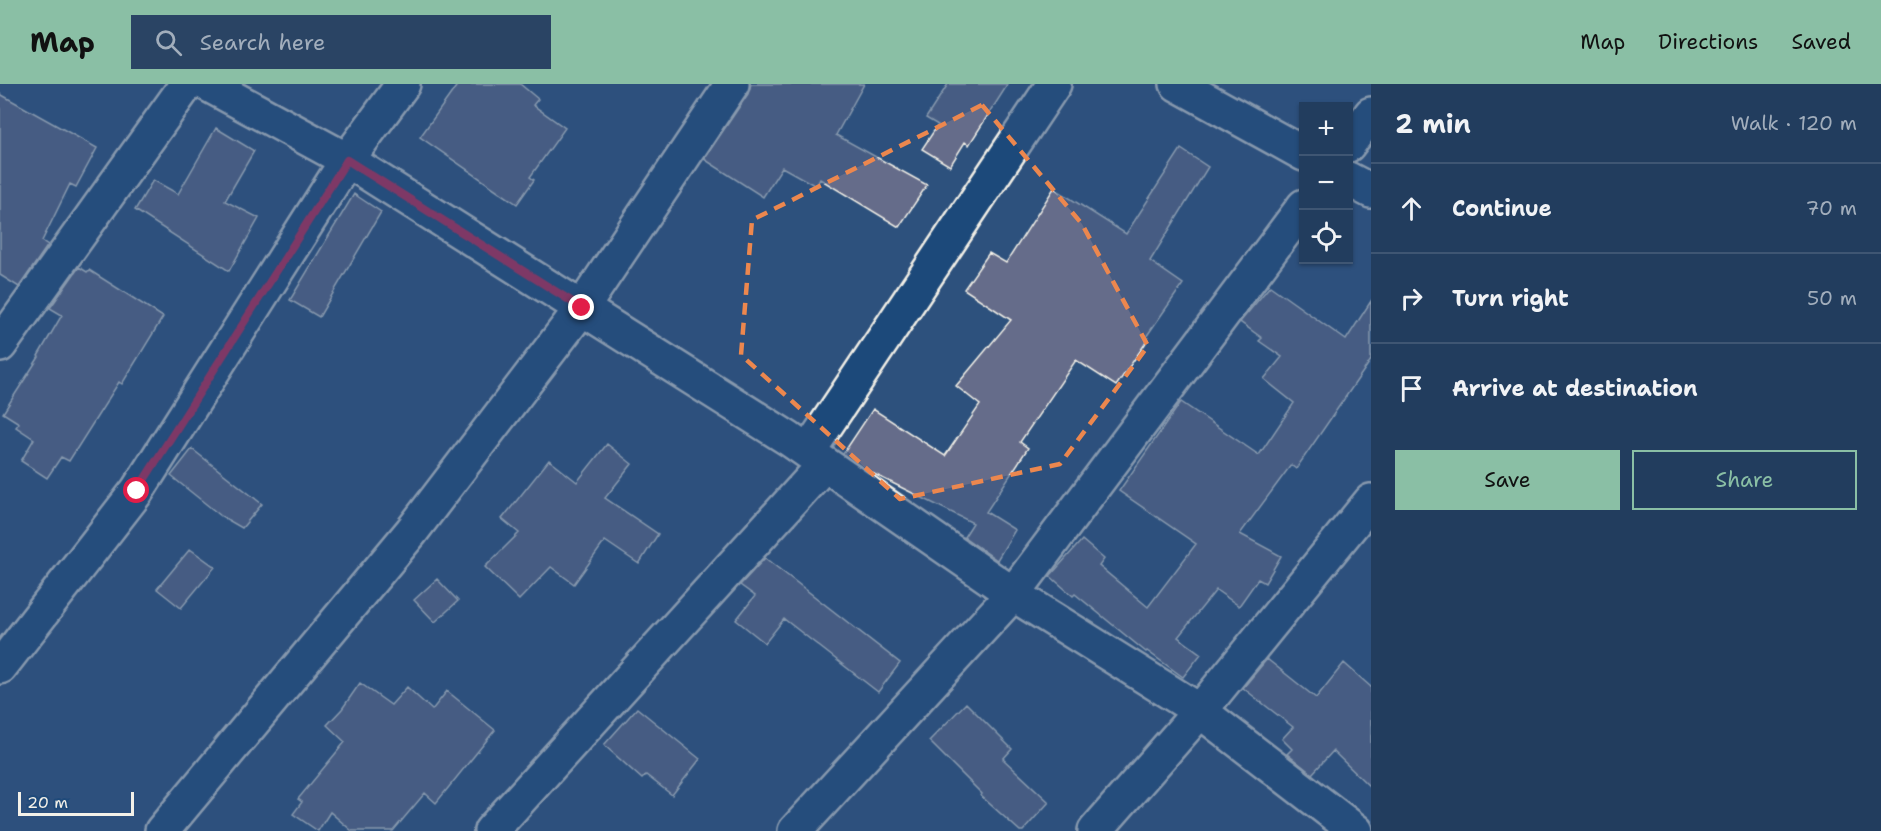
<!DOCTYPE html>
<html lang="en">
<head>
<meta charset="utf-8">
<style>
	body { margin:0; font-family:"Shantell Sans",sans-serif; background:#2a4464; color:#f1f3f6 }
	.controls { position:absolute; right:18px; top:18px; display:grid; overflow:hidden; border-radius:0px; box-shadow:0 2px 4px #0004 }
	.controls button { width:54px; height:54px; display:grid; place-items:center; padding:0; border:0; border-bottom:2px solid #3f5673; background:#223d5e; color:#f1f3f6; font:30px sans-serif }
	.scale { position:absolute; left:18px; bottom:15px; width:116px; box-sizing:border-box; padding-left:6px; border:3px solid #f4f1e8; border-top:0; font-size:16px; line-height:21px; white-space:nowrap; color:#f4f1e8; -webkit-text-stroke:4px #1f4a7a; paint-order:stroke }
	.stop { position:absolute; width:18px; height:18px; margin:-14px; border:4px solid #e11d48; border-radius:50%; background:#fff }
	.stop.end { background:#e11d48; border-color:#fff; box-shadow:0 2px 6px #0008 }
	.list { margin:0; padding:0; list-style:none }
	h2 { display:flex; justify-content:space-between; align-items:center; height:78px; margin:0; padding:0 24px; font-size:26px }
	h2 small { font-size:20px; font-weight:400; color:#a2aebc }
	.list li { display:grid; grid-template-columns:39px 1fr auto; gap:18px; align-items:center; box-sizing:border-box; height:90px; padding:0 24px; border-top:2px solid #3f5673 }
	.list b { display:block; font-size:22px; white-space:nowrap }
	.list em { font-size:20px; font-style:normal; color:#a2aebc }
	.actions { display:flex; gap:12px; padding:18px 24px }
	.actions a { flex:1; padding:14px 0; border:2px solid #8abfa5; border-radius:0px; text-align:center; font-size:21px; color:#8abfa5 }
	.actions .main { background:#8abfa5; color:#111 }
	.icon { flex:none; width:33px; height:33px; fill:none; stroke:currentColor; stroke-width:2; stroke-linecap:round; stroke-linejoin:round }
	.map { position:relative; flex:none; width:1371px; height:747px; overflow:hidden }
	header { display:flex; align-items:center; gap:36px; box-sizing:border-box; height:84px; padding:0 30px; background:#8abfa5; color:#111 }
	header strong { font-size:28px }
	nav { display:flex; gap:33px; margin-inline-start:auto; font-size:21px }
	.search { width:420px; height:54px; background:#2a4464; display:flex; align-items:center; gap:15px; box-sizing:border-box; padding:0 21px; border-radius:0px; color:#a2aebc; font-size:22px }
	main { display:flex }
	aside { flex:1; background:#223d5e }
	.map>svg:first-child { display:block }
	.building { fill:#656c8a; stroke:#f4f1e8; stroke-width:1.5 }
	.lines { fill:none; stroke-linecap:round; stroke-linejoin:round }
	.minor-casing { stroke:#f4f1e8; stroke-width:38 }
	.minor { stroke:#1f4a7a; stroke-width:33 }
	.route { stroke:#e11d48; stroke-width:8 }
	.marked { fill:none; stroke:#ec874e; stroke-width:4.5; stroke-dasharray:12 8; stroke-linejoin:round }
</style>
</head>
<body>
<header>
<strong>Map</strong>
<div class="search"><svg class="icon" aria-label="search" viewBox="0 0 24 24"><circle cx="10" cy="10" r="6"/><path d="M15 15l6 6"/></svg>Search here</div>
<nav><a>Map</a><a>Directions</a><a>Saved</a></nav>
</header>
<main>
<div class="map">
<svg width="1371" height="747" viewBox="0 0 1371 747">
	<rect width="100%" height="100%" fill="#2d517d"/>
	<filter id="ink" filterUnits="userSpaceOnUse"><feTurbulence type="fractalNoise" baseFrequency=".0167" numOctaves="2"/><feDisplacementMap in="SourceGraphic" scale="12" xChannelSelector="R" yChannelSelector="G"/><feConvolveMatrix kernelMatrix="1 2 1 2 8 2 1 2 1" color-interpolation-filters="sRGB"/></filter>
	<g filter="url(#ink)">
		<path class="building" d="M458,0H520L538,15L533,21L565,44L530,93L534,96L517,120L420,53Z
			M751,0H864L836,51L927,101L899,143L820,95L816,102L782,83L763,113L704,75L748,10Z
			M948,0H1008L969,61L965,58L950,82L922,65L938,41L926,34Z
			M0,10L97,64L76,103L70,100L42,157L48,161L19,203L0,191Z
			M216,44L254,67L225,117L259,134L229,187L135,126L153,96L178,110Z
			M1181,65L1208,83L1150,177L1183,200L1146,253L1148,254L1145,260L1116,302L1076,276L1020,358L1028,364L986,428L1015,446L997,476L964,453L973,439L866,386L843,370L873,325L945,372L980,321L956,302L1011,236L964,205L989,169L1006,179L1054,104L1126,150Z
			M354,110L381,128L319,233L290,216Z
			M79,183L87,188L89,186L163,233L122,300L119,298L69,377L61,373L47,394L21,377L34,355L16,343L19,339L3,329L39,273L38,272L62,231L50,224Z
			M1270,202L1346,256L1371,217V276L1296,385L1291,381L1240,450L1281,472L1265,499L1258,495L1239,522L1216,506L1178,553L1201,570L1183,593L1147,567L1146,568L1075,510L1073,512L1050,492L1082,456L1104,475L1099,482L1148,523L1196,460L1119,407L1181,318L1259,371L1294,319L1264,295L1282,273L1259,257L1262,254L1240,238Z
			M607,360L632,380L605,414L658,450L639,480L605,457L574,500L551,483L519,516L485,483L519,449L502,435L549,376L577,398Z
			M192,365L262,420L242,444L221,432L171,392Z
			M190,465L215,483L181,524L157,505Z
			M765,474L900,579L878,608L784,535L765,559L736,536L755,512L740,501Z
			M437,495L458,517L435,538L414,516Z
			M1267,575L1316,614L1344,579L1371,603V704L1333,667L1312,690L1287,670L1292,665L1282,655L1293,643L1243,604Z
			M360,599L391,621L407,603L432,626L447,607L495,646L436,719L425,709L393,747H352L330,728L318,747L293,730L302,718L298,715L345,658L327,641L342,625Z
			M966,619L1012,665L1003,675L1049,718L1023,747H1020L981,712L982,710L929,657Z
			M637,624L700,675L672,711L646,691L642,695L604,661Z"/>
		<g class="lines">
			<defs>
				<path id="minor" d="M207,0L347,76L789,355L1013,510L1200,627L1356,747
					M1177,0L1304,70
					M1348,61L1371,30
					M1348,95L1371,107
					M0,261L187,0
					M808,368L1054,0
					M0,583L137,407L347,76L403,0
					M162,747L412,447L582,224L732,0
					M491,747L825,380
					M795,747L1013,510L1304,122
					M1095,747L1200,627L1371,417"/>
			</defs>
			<use href="#minor" class="minor-casing"/>
			<use href="#minor" class="minor"/>
		</g>
	</g>
	<g class="lines" filter="url(#ink)">
		<path class="route" d="M137,407L347,76L582,224"/>
	</g>
	<path d="M0 0H1371V747H0ZM982,21L1082,140L1148,262L1060,380L900,415L741,271L752,136Z" fill="#2d517d" fill-opacity=".55" fill-rule="evenodd"/>
	<path class="marked" d="M982,21L1082,140L1148,262L1060,380L900,415L741,271L752,136Z"/>
</svg>
<div class="controls">
<button>+</button>
<button>−</button>
<button><svg class="icon" aria-label="locate" viewBox="0 0 24 24"><circle cx="12" cy="12" r="6"/><path d="M12 2v4M12 18v4M2 12h4M18 12h4"/></svg></button>
</div>
<div class="scale">20 m</div>
<div class="stop" style="left:137px;top:407px"></div>
<div class="stop end" style="left:582px;top:224px"></div>
</div>
<aside>
<h2>2 min<small>Walk · 120 m</small></h2>
<ul class="list">
<li><svg class="icon" aria-label="ahead" viewBox="0 0 24 24"><path d="M12 20V5M6 11l6-6 6 6"/></svg><div><b>Continue</b></div><em>70 m</em></li>
<li><svg class="icon" aria-label="right" viewBox="0 0 24 24"><path d="M7 20v-9h11M14 6l5 5-5 5"/></svg><div><b>Turn right</b></div><em>50 m</em></li>
<li><svg class="icon" aria-label="arrive" viewBox="0 0 24 24"><path d="M6 21V4h12l-3 4 3 4H6"/></svg><div><b>Arrive at destination</b></div></li>
</ul>
<div class="actions"><a class="main">Save</a><a>Share</a></div>
</aside>
</main>
</body>
</html>
